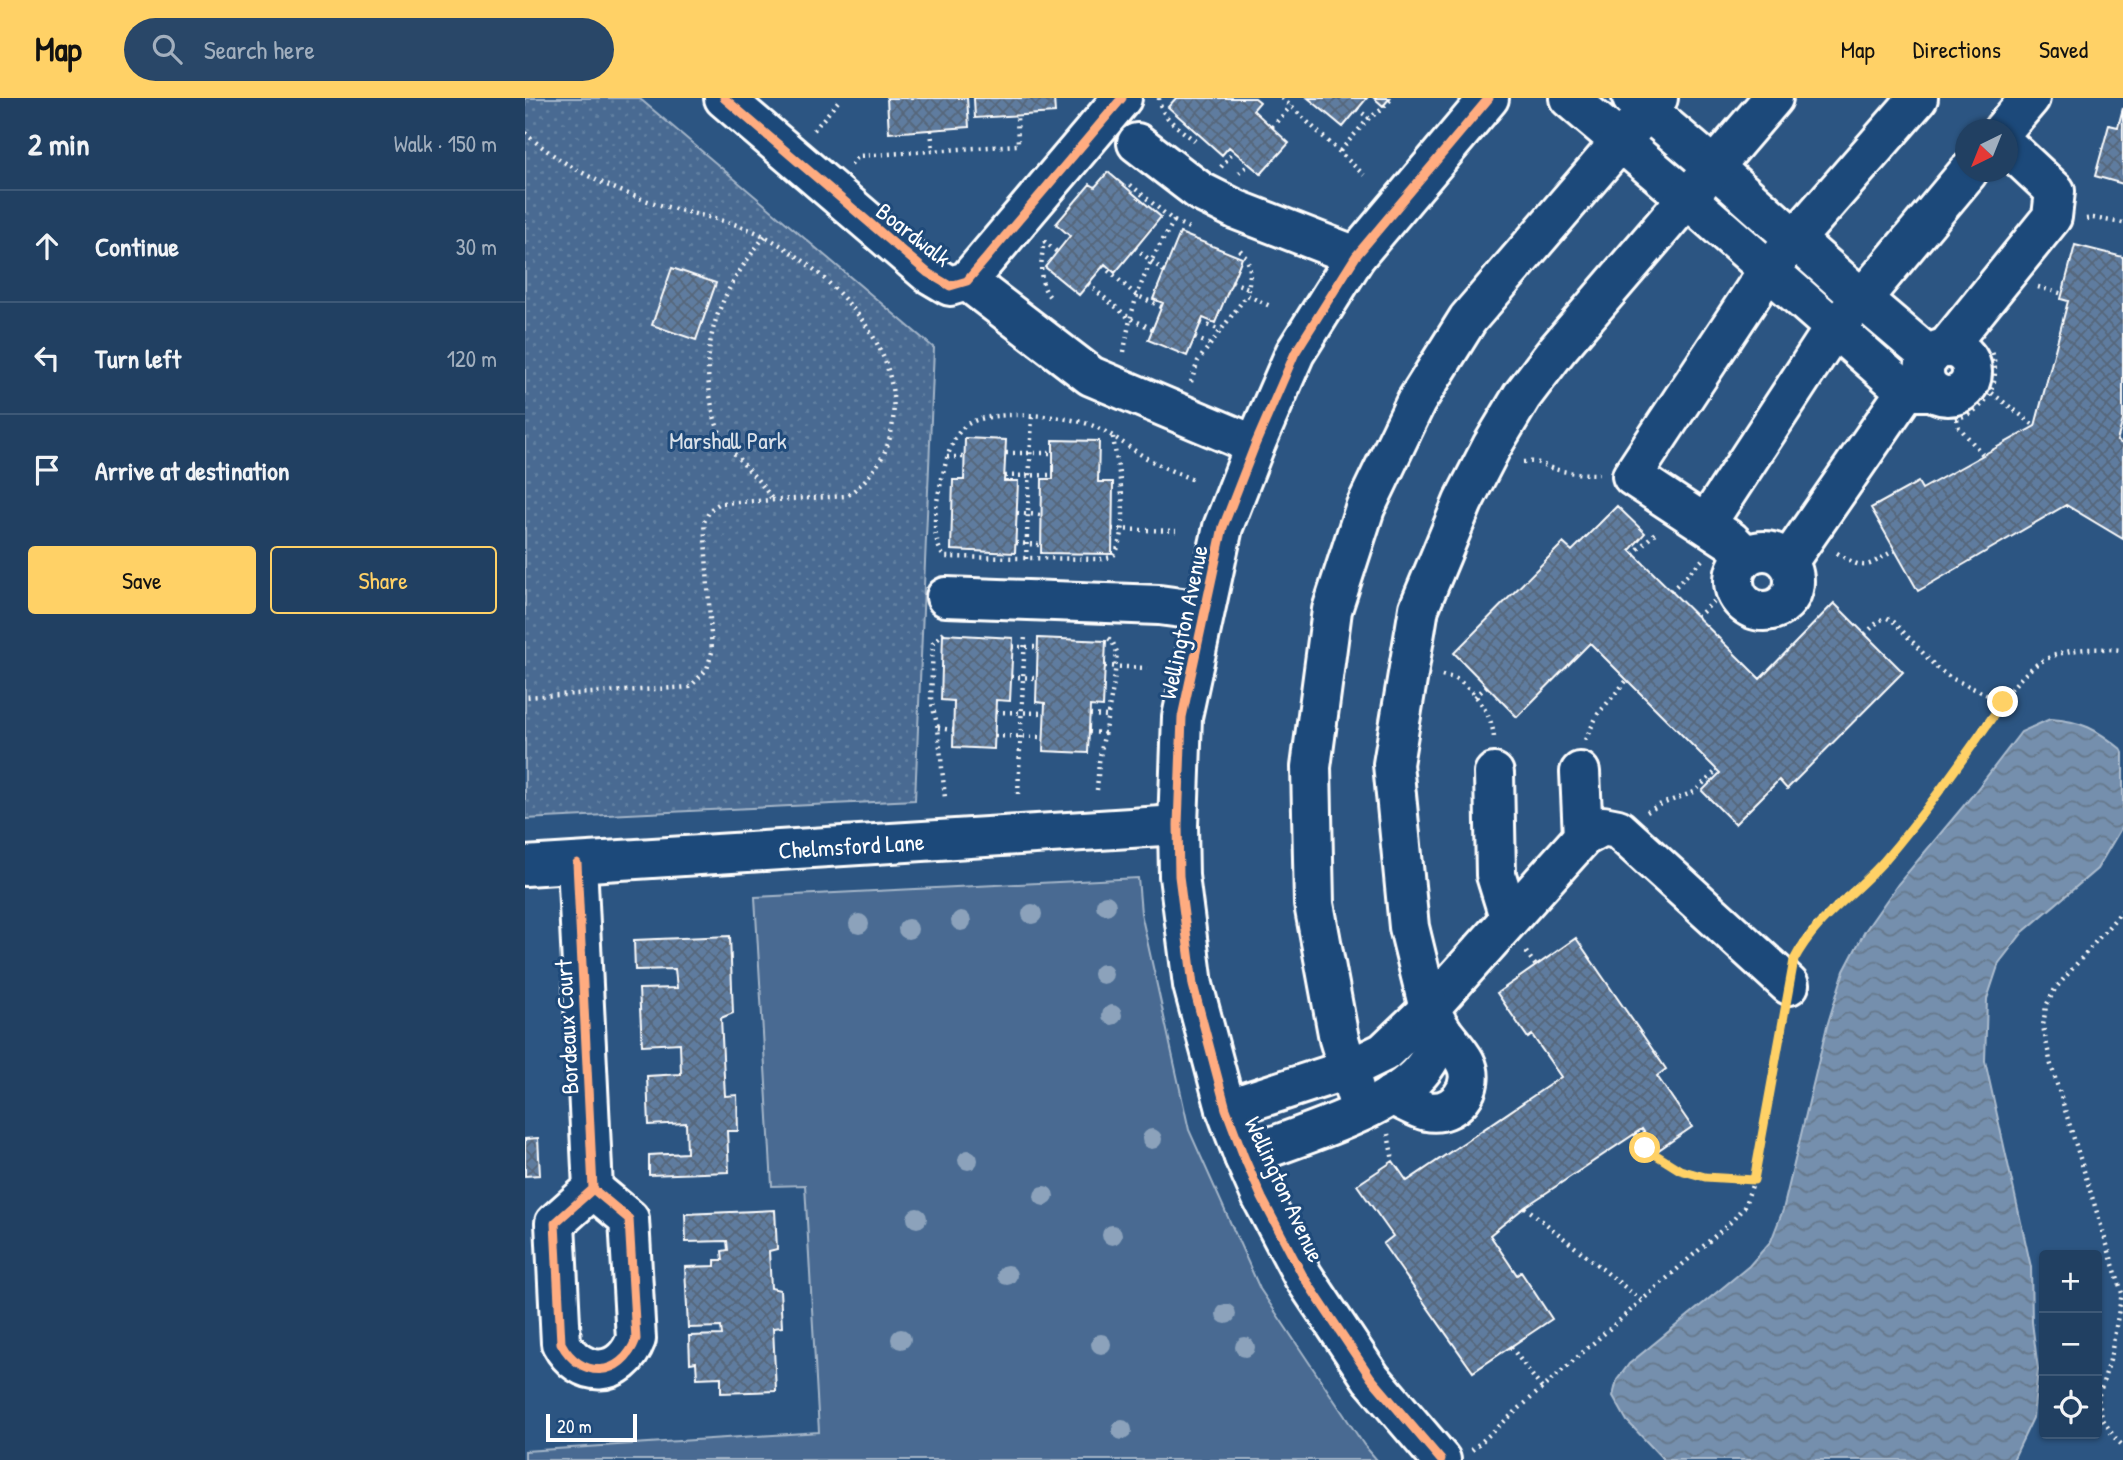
<!DOCTYPE html>
<html lang="en">
<head>
<meta charset="utf-8">
<style>
	body { margin:0; font-family:"Patrick Hand",sans-serif; background:#294768; color:#f1f3f6 }
	.controls { position:absolute; right:21px; bottom:21px; display:grid; overflow:hidden; border-radius:7px; box-shadow:0 2px 5px #0004 }
	.controls button { width:63px; height:63px; display:grid; place-items:center; padding:0; border:0; border-bottom:2px solid #3e5977; background:#214062; color:#f1f3f6; font:35px sans-serif }
	.compass { position:absolute; left:1430px; top:21px; width:63px; height:63px; border-radius:50%; background:#214062; box-shadow:0 2px 5px #0004; rotate:223deg }
	.scale { position:absolute; left:21px; bottom:18px; width:91px; box-sizing:border-box; padding-left:7px; border:4px solid #fff; border-top:0; font-size:19px; line-height:24px; white-space:nowrap; color:#fff; -webkit-text-stroke:5px #1f4a7a; paint-order:stroke }
	.stop { position:absolute; width:21px; height:21px; margin:-16px; border:5px solid #ffd166; border-radius:50%; background:#fff }
	.stop.end { background:#ffd166; border-color:#fff; box-shadow:0 2px 7px #0008 }
	.list { margin:0; padding:0; list-style:none }
	h2 { display:flex; justify-content:space-between; align-items:center; height:91px; margin:0; padding:0 28px; font-size:30px }
	h2 small { font-size:23px; font-weight:400; color:#a2afbe }
	.list li { display:grid; grid-template-columns:46px 1fr auto; gap:21px; align-items:center; box-sizing:border-box; height:112px; padding:0 28px; border-top:2px solid #3e5977 }
	.list b { display:block; font-size:26px; white-space:nowrap }
	.list em { font-size:23px; font-style:normal; color:#a2afbe }
	.actions { display:flex; gap:14px; padding:21px 28px }
	.actions a { flex:1; padding:16px 0; border:2px solid #ffd166; border-radius:7px; text-align:center; font-size:24px; color:#ffd166 }
	.actions .main { background:#ffd166; color:#111 }
	.icon { flex:none; width:38px; height:38px; fill:none; stroke:currentColor; stroke-width:2; stroke-linecap:round; stroke-linejoin:round }
	.map { position:relative; flex:none; width:1598px; height:1362px; overflow:hidden }
	header { display:flex; align-items:center; gap:42px; box-sizing:border-box; height:98px; padding:0 35px; background:#ffd166; color:#111 }
	header strong { font-size:33px }
	nav { display:flex; gap:38px; margin-inline-start:auto; font-size:24px }
	.search { width:490px; height:63px; background:#294768; display:flex; align-items:center; gap:18px; box-sizing:border-box; padding:0 24px; border-radius:38px; color:#a2afbe; font-size:26px }
	main { display:flex }
	aside { flex:1; background:#214062 }
	.map>svg:first-child { display:block }
	.grass { fill:#486b92; stroke:#a4b5c8; stroke-width:2 }
	.park { fill:url(#park-dots); stroke:#a4b5c8; stroke-width:2 }
	.water { fill:url(#water-waves); stroke:#acbcce; stroke-width:2 }
	.building { fill:url(#building-cross-hatch); stroke:#fff; stroke-width:2 }
	.lines { fill:none; stroke-linecap:round; stroke-linejoin:round }
	.minor-casing { stroke:#fff; stroke-width:44 }
	.path { stroke:#fff; stroke-width:4.5; stroke-dasharray:2 5; stroke-linecap:butt }
	.minor { stroke:#1f4a7a; stroke-width:38 }
	.cycleway-casing { stroke:#1f4a7a; stroke-width:13 }
	.cycleway { stroke:#ffac80; stroke-width:9 }
	.tree { fill:#8ca2bb }
	.route { stroke:#ffd166; stroke-width:9 }
	.labels { text-anchor:middle; dominant-baseline:central; stroke-width:6; stroke-linejoin:round; paint-order:stroke }
	.street-label { font-size:24px; fill:#fff; stroke:#1f4a7a }
	.park-label { font-size:24px; fill:#dae1e9; stroke:#1f4a7a }
</style>
</head>
<body>
<header>
<strong>Map</strong>
<div class="search"><svg class="icon" aria-label="search" viewBox="0 0 24 24"><circle cx="10" cy="10" r="6"/><path d="M15 15l6 6"/></svg>Search here</div>
<nav><a>Map</a><a>Directions</a><a>Saved</a></nav>
</header>
<main>
<aside>
<h2>2 min<small>Walk · 150 m</small></h2>
<ul class="list">
<li><svg class="icon" aria-label="ahead" viewBox="0 0 24 24"><path d="M12 20V5M6 11l6-6 6 6"/></svg><div><b>Continue</b></div><em>30 m</em></li>
<li><svg class="icon" aria-label="left" viewBox="0 0 24 24"><path d="M17 20v-9H6M10 6l-5 5 5 5"/></svg><div><b>Turn left</b></div><em>120 m</em></li>
<li><svg class="icon" aria-label="arrive" viewBox="0 0 24 24"><path d="M6 21V4h12l-3 4 3 4H6"/></svg><div><b>Arrive at destination</b></div></li>
</ul>
<div class="actions"><a class="main">Save</a><a>Share</a></div>
</aside>
<div class="map">
<svg width="1598" height="1362" viewBox="0 0 1598 1362">
	<defs>
		<pattern id="park-dots" width="8" height="8" patternUnits="userSpaceOnUse" patternTransform="scale(1.75)"><rect width="8" height="8" fill="#486b92"/><path d="M2 2h.1M6 6h.1" fill="none" stroke="#6381a2" stroke-width="1.8" stroke-linecap="round"/></pattern>
		<pattern id="water-waves" width="16" height="10" patternUnits="userSpaceOnUse" patternTransform="scale(1.75)"><rect width="16" height="10" fill="#748fad"/><path d="M0 5q4-4 8 0t8 0" fill="none" stroke="#66788b"/></pattern>
		<pattern id="building-cross-hatch" width="8" height="8" patternUnits="userSpaceOnUse" patternTransform="scale(1.75)"><rect width="8" height="8" fill="#5e7c9f"/><path d="M0 0l8 8M0 8l8-8" fill="none" stroke="#56667a"/></pattern>
	</defs>
	<rect width="100%" height="100%" fill="#2c5582"/>
	<filter id="ink" filterUnits="userSpaceOnUse"><feTurbulence type="fractalNoise" baseFrequency=".0143" numOctaves="2"/><feDisplacementMap in="SourceGraphic" scale="14" xChannelSelector="R" yChannelSelector="G"/><feConvolveMatrix kernelMatrix="1 2 1 2 8 2 1 2 1" color-interpolation-filters="sRGB"/></filter>
	<g filter="url(#ink)">
		<path class="grass" d="M613,780L616,815L664,1032L735,1191L839,1347L852,1362H0V1353L294,1334L280,1087L247,1088L230,799Z"/>
		<path class="park" d="M0,0H114L409,250L390,702L0,721Z"/>
		<path class="water" d="M1525,621C1557,623 1571,631 1596,651L1598,655V727L1572,771L1498,834L1474,865L1462,901L1460,963L1506,1169L1507,1224L1513,1271L1508,1320L1488,1362H1139L1102,1323L1088,1298L1092,1282L1104,1266L1224,1168L1246,1143L1258,1112L1302,928L1319,873L1340,833L1373,786L1446,699L1496,634Z"/>
		<path class="building" d="M362,0H442L444,29L364,35Z
			M449,0H529L530,15L450,20Z
			M651,0H730L735,4L728,12L764,45L736,76L704,49L697,57L643,9Z
			M783,0H842L818,29Z
			M849,0H865L858,8Z
			M1598,10V86L1570,78L1584,27L1593,29Z
			M583,74L636,119L590,175L580,166L554,197L520,169L545,138L531,126L565,86L570,89Z
			M655,135L717,160L690,225L678,220L662,258L623,242L638,205L628,201Z
			M1550,147L1598,159V322L1592,343L1598,346V441L1541,407L1393,493L1346,410L1393,384L1397,391L1510,328L1543,203L1536,201Z
			M147,170L191,185L171,242L127,227Z
			M440,340L481,342L479,383H493L490,455L426,452L428,382H439Z
			M528,342L574,343L573,384H588L587,456L516,455L517,381H528Z
			M1092,408L1120,435L1105,452L1235,581L1309,505L1378,574L1262,691L1254,682L1210,726L1177,693L1195,675L1065,545L992,619L929,555L1038,445L1047,453Z
			M418,536L488,540L485,603L471,602L469,651L428,649L429,603L416,602Z
			M513,540L581,543L578,609L565,608L563,655L518,653L520,605L511,604Z
			M205,838L208,915L196,920L200,998L212,997L213,1033H202L204,1074L124,1077V1057L162,1055L161,1025L124,1027L122,978L156,976L155,945L117,947L114,891L152,890L150,871L110,872L109,842Z
			M1051,840L1141,971L1132,978L1167,1029L1132,1053L1117,1031L1000,1109L965,1137L992,1177L996,1174L1027,1221L948,1274L858,1146L868,1138L832,1087L868,1063L882,1083L1036,979L1007,937L1003,940L972,895Z
			M13,1040L15,1077L0,1078V1041Z
			M250,1112L252,1151L244,1153L246,1190L255,1192L257,1229L248,1230L251,1293L196,1295V1279L172,1280L171,1264L165,1265L164,1238L197,1237L196,1229L163,1230L160,1169L190,1168V1162H198L197,1153L203,1152L202,1143L161,1144L160,1116Z"/>
		<g class="lines">
			<defs>
				<g id="minor">
					<path d="M199,0L403,175L425,188L442,183L597,0"/>
					<path d="M1044,0L1163,101L1381,293H1408"/>
					<path d="M1107,0L1190,70L1337,201L1405,259"/>
					<path d="M1478,32L1505,0"/>
					<path d="M612,45L676,94L712,112L831,158"/>
					<path d="M442,183L566,278L730,347"/>
					<circle cx="1423" cy="274" r="24"/>
					<path d="M1421,250L1527,119L1530,93L1482,48"/>
					<path d="M1181,426L1309,230L1337,201L1443,74"/>
					<circle cx="1239" cy="483" r="30"/>
					<path d="M1221,458L1206,443L1107,378L1243,172L1393,0"/>
					<path d="M1263,464L1381,293"/>
					<path d="M421,499L634,507L679,513"/>
					<path d="M1055,674L1058,739"/>
					<path d="M969,675L971,777L984,819"/>
					<path d="M52,765L68,1091L30,1125L36,1245C55,1281 96,1281 111,1241L104,1121L68,1091"/>
					<path id="s1" d="M0,768L653,727"/>
					<path d="M866,997C878,1002 890,1010 902,1013C929,1019 953,989 940,964C934,953 924,943 917,933"/>
					<path d="M701,1011L824,971L859,954L904,911L1058,739L1078,728L1093,731L1264,887"/>
					<path d="M836,1013L814,941L789,806L786,669L807,512L840,410L891,304L943,221L1133,0"/>
					<path d="M719,1059C768,1040 848,1017 886,983C901,971 911,951 917,933L904,911L884,829L868,666L894,510L938,404L967,348L997,298L1032,252L1248,0"/>
					<path d="M916,1362L846,1280L778,1178L737,1100L719,1059L701,1011L668,887L654,778L653,727L657,619L698,429L730,347L770,255L831,158L964,0"/>
				</g>
			</defs>
			<use href="#minor" class="minor-casing"/>
			<path class="path" d="M634,0C635,20 656,31 670,43
				M757,0L839,77
				M832,11L844,20
				M747,29L766,8
				M289,32L316,0
				M406,32L408,53
				M0,35C42,72 96,97 150,111C181,119 212,124 241,139C273,156 299,178 323,205C347,231 365,263 368,298C372,342 356,372 322,398L195,405L185,412L179,424L187,554L182,571L165,589L0,599
				M815,53L844,20L856,12L867,0
				M326,67L334,58L493,47L492,17
				M696,69L709,53
				M714,75L725,66
				M1561,121L1568,120L1598,125
				M649,123L666,131
				M240,138C203,185 178,228 184,289C186,305 189,326 198,340C212,363 234,379 248,403
				M519,143L532,154
				M518,149C516,166 513,187 526,200
				M610,150L639,173
				M715,152C729,167 725,178 722,197
				M1598,159V158
				M578,168L611,197L637,209
				M707,184L723,190
				M563,186L604,220L628,231
				M1513,189L1538,196
				M676,225L696,232
				M670,240L684,246
				M599,254C607,200 621,169 649,123L602,84
				M666,284L673,263L722,197L747,209
				M1467,295L1510,328
				M1430,321C1465,312 1477,283 1466,250
				M1432,321L1434,329L1458,357
				M588,339C592,369 609,435 587,459L577,461L419,459C403,435 412,401 418,376C422,359 427,339 440,328C462,310 540,317 566,327C587,335 605,351 625,362C639,370 654,376 669,382
				M481,355H528
				M422,359H440
				M998,364C1013,363 1013,365 1026,370C1041,375 1058,376 1074,376
				M480,378L527,377
				M492,415L516,417
				M587,431L651,433
				M491,445L515,447
				M1312,455C1342,474 1340,469 1370,452
				M1108,456L1130,435
				M501,461L507,317
				M1196,482C1192,534 1277,543 1284,492
				M1146,493L1177,462
				M1172,519L1198,495
				M419,534L408,545L406,602L413,630L420,700
				M1340,536L1355,522L1362,520L1368,523L1412,570L1426,580L1478,604
				M487,549H513
				M580,568L622,570
				M917,577C923,579 930,579 934,583C952,595 969,620 969,642
				M486,579L512,580
				M950,599L962,588
				M471,614L520,615
				M565,617L583,618
				M413,630L428,632
				M564,634L580,635
				M470,638L519,639
				M1060,642L1073,616L1102,582
				M572,692L574,664L589,584L592,554L587,543L583,540
				M493,696L500,536
				M1122,714L1134,707L1169,694L1192,672
				M1598,812L1530,891L1521,908L1518,928L1526,967L1597,1195L1585,1262L1573,1300L1577,1320L1589,1339L1598,1348
				M1274,851C1293,815 1333,792 1359,762C1382,735 1406,707 1426,678C1450,645 1484,580 1519,562C1544,549 1572,550 1598,552
				M1001,854L1011,868
				M863,1036L868,1063
				M1110,1036C1138,1076 1184,1081 1229,1082
				M1000,1109L1116,1202
				M986,1249L1018,1292
				M947,1352L1208,1122L1219,1109L1229,1082L1259,921"/>
			<use href="#minor" class="minor"/>
			<defs>
				<path id="cycleway" d="M199,0L403,175L425,188L442,183L597,0
					M52,765L68,1091L30,1125L36,1245C55,1281 96,1281 111,1241L104,1121L68,1091
					M916,1362L846,1280L778,1178L737,1100L719,1059L701,1011L668,887L654,778L653,727L657,619L698,429L730,347L770,255L831,158L964,0"/>
			</defs>
			<use href="#cycleway" class="cycleway-casing"/>
			<use href="#cycleway" class="cycleway"/>
		</g>
		<g class="tree">
			<circle cx="581" cy="807" r="10"/>
			<circle cx="507" cy="816" r="10"/>
			<circle cx="436" cy="823" r="10"/>
			<circle cx="334" cy="826" r="10"/>
			<circle cx="383" cy="831" r="10"/>
			<circle cx="578" cy="876" r="10"/>
			<circle cx="587" cy="917" r="10"/>
			<circle cx="627" cy="1041" r="10"/>
			<circle cx="443" cy="1062" r="10"/>
			<circle cx="519" cy="1098" r="10"/>
			<circle cx="392" cy="1120" r="10"/>
			<circle cx="587" cy="1137" r="10"/>
			<circle cx="482" cy="1177" r="10"/>
			<circle cx="701" cy="1216" r="10"/>
			<circle cx="376" cy="1241" r="10"/>
			<circle cx="576" cy="1246" r="10"/>
			<circle cx="720" cy="1249" r="10"/>
			<circle cx="597" cy="1332" r="10"/>
		</g>
	</g>
	<g class="lines" filter="url(#ink)">
		<path class="route" d="M1120,1050L1155,1072L1180,1079L1229,1082L1269,862C1290,821 1329,797 1359,763C1402,713 1440,658 1478,604"/>
	</g>
	<g class="labels">
		<g class="street-label">
			<text transform="translate(389 136) rotate(38)">Boardwalk</text>
			<text transform="translate(658 524) rotate(-78)">Wellington Avenue</text>
			<text stroke="none"><textPath href="#s1" startOffset="327">Chelmsford Lane</textPath></text>
			<text transform="translate(41 929) rotate(-93)">Bordeaux Court</text>
			<text transform="translate(760 1091) rotate(65)">Wellington Avenue</text>
		</g>
		<g class="park-label">
			<text x="203" y="342">Marshall Park</text>
		</g>
	</g>
</svg>
<div class="controls">
<button>+</button>
<button>−</button>
<button><svg class="icon" aria-label="locate" viewBox="0 0 24 24"><circle cx="12" cy="12" r="6"/><path d="M12 2v4M12 18v4M2 12h4M18 12h4"/></svg></button>
</div>
<svg class="compass" viewBox="-18 -18 36 36"><path d="M0-13l5 13h-10z" fill="#e53935"/><path d="M0 13l5-13h-10z" fill="#a2afbe"/></svg>
<div class="scale">20 m</div>
<div class="stop" style="left:1120px;top:1050px"></div>
<div class="stop end" style="left:1478px;top:604px"></div>
</div>
</main>
</body>
</html>
